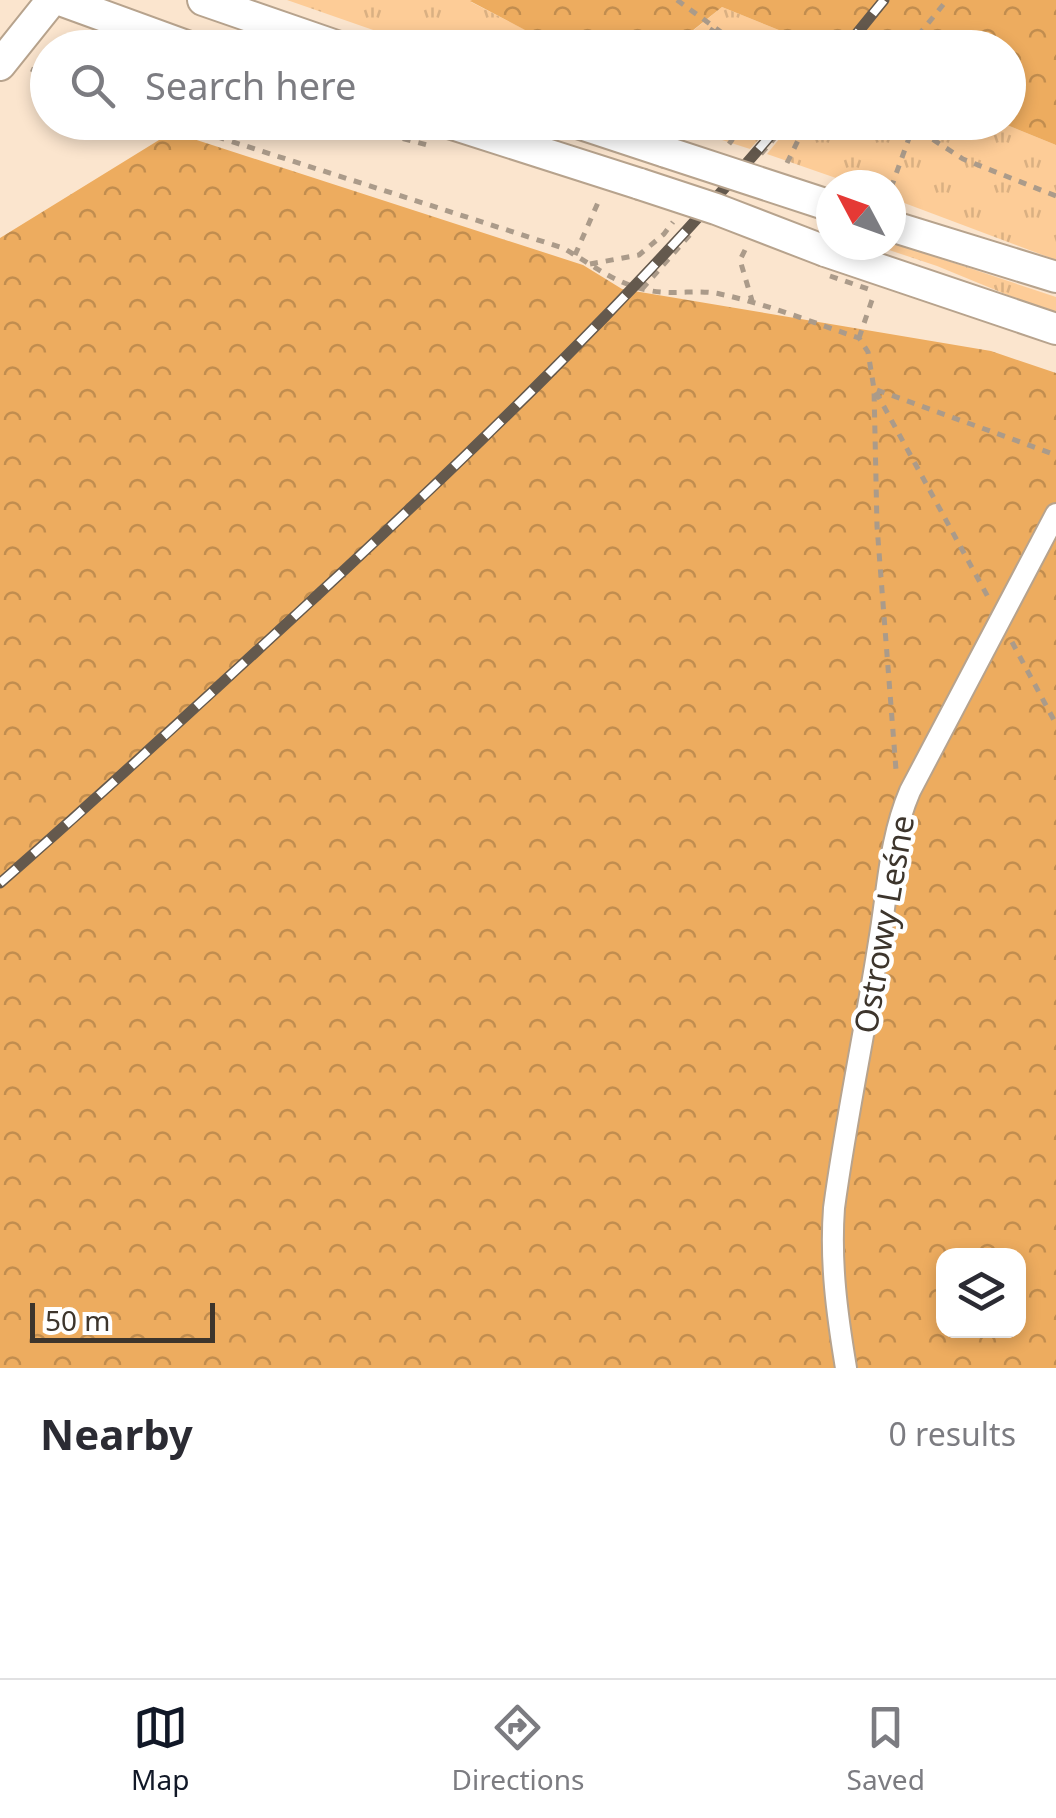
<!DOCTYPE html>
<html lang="en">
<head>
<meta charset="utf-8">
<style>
	body { margin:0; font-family:"Noto Sans",sans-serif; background:#f2f2f3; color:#2b2b33 }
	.controls { position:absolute; right:30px; bottom:30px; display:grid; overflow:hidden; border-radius:20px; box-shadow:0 5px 15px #0003 }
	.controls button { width:90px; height:90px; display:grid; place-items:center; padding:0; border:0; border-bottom:2px solid #e1e1e2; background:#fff; color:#2b2b33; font:50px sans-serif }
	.compass { position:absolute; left:816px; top:170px; width:90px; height:90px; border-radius:50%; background:#fff; box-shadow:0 5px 15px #0003; rotate:311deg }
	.scale { position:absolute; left:30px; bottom:25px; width:185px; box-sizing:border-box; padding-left:10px; border:5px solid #3d352c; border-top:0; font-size:28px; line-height:35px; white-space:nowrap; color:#3d352c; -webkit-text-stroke:8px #fff; paint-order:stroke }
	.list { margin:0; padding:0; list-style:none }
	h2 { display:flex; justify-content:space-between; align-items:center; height:130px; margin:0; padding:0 40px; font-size:42px }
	h2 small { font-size:32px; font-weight:400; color:#7c7c81 }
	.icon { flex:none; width:55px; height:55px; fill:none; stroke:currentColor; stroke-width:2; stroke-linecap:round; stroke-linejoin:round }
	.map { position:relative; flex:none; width:1056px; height:1368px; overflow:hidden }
	.search { position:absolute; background:#fff; box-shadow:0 5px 15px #0003; left:30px; right:30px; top:30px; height:110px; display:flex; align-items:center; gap:25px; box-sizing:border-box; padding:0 35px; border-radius:55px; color:#7c7c81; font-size:38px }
	.sheet { height:310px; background:#fff }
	nav { display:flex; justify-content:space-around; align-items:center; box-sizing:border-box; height:140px; border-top:2px solid #e1e1e2; background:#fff; font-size:28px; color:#7c7c81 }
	nav a { display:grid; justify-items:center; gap:5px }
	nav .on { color:#111827 }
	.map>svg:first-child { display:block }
	.grass { fill:url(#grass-tufts) }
	.forest { fill:url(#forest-crowns); fill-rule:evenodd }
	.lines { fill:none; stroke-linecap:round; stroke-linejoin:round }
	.street-casing { stroke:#b7a38d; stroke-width:24 }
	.primary-casing { stroke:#b7a38d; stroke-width:34 }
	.path { stroke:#ab9b8a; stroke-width:5; stroke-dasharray:8 8; stroke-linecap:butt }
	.street { stroke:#fff; stroke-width:20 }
	.primary { stroke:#fff; stroke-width:30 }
	.rail-casing { stroke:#64594d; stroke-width:11 }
	.rail { stroke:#fff; stroke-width:8; stroke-dasharray:22; stroke-linecap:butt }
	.primary-bridge-casing { stroke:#b7a38d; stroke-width:34; stroke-linecap:butt }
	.path-bridge { stroke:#ab9b8a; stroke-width:5; stroke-dasharray:8 8; stroke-linecap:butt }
	.primary-bridge { stroke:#fff; stroke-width:30 }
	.labels { text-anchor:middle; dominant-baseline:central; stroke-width:9; stroke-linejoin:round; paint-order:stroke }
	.street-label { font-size:32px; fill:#3d352c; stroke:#fff }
</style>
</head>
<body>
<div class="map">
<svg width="1056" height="1368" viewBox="0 0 1056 1368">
	<defs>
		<pattern id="grass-tufts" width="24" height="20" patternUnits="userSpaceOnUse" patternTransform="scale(2.5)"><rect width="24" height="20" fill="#fdcc97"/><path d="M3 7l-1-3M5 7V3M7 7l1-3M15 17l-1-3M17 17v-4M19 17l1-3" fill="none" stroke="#dab082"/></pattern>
		<pattern id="forest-crowns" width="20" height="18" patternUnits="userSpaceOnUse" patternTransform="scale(2.5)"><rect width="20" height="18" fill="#edac5f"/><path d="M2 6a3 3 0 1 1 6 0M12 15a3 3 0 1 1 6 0" fill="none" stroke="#c18d4f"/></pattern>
	</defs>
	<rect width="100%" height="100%" fill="#fbe5ce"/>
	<path class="grass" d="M287,0H472L471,2L559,47H422Z
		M722,7L821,47L672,48Z
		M669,123H773L750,149Z
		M792,123H1002L1056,145V260L891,198V185H856L767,154Z
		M891,242L1056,297V315L937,266L874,245H891Z"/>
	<path class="forest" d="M472,0H1056V145L1002,123L1008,122V48L821,47L722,7L672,47L559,48L470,1Z
		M172,132L583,265L622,289L991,351L1056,373V1368H0V238ZM944,1256H1018V1330H944Z"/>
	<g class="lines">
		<defs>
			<path id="street" d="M846,1368C837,1314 830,1263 834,1208C846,1119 865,1031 879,942C888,890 889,840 910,791L1056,514"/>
			<path id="primary" d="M60,0L192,48
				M203,0L342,48
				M0,65L52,0
				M446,122L640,184
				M575,122L666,152
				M891,226L1056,277
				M825,251L1056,329"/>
		</defs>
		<use href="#street" class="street-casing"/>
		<use href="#primary" class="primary-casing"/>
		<path class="path" d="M677,0L743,48
			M724,34L725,48
			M74,48L100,46
			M700,48L714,27
			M908,48L947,0
			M46,61L48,60
			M31,69L38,72H48
			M171,122L563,248C593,265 616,285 652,291C675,295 697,289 720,294C767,304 814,323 859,338L868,352L874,389L877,526L896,770
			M341,122L431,146
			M906,122L963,159L1056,196
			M729,144L732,140V122
			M761,154L788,122
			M787,163L807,122
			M891,188L913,127
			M745,250L740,260L753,304
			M575,255L600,198
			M590,264L639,255L664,234L673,222
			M642,289L694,230
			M859,338L874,294
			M877,390L1056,455
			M876,392L988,597
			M1012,642L1056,724"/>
		<use href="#street" class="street"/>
		<use href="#primary" class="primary"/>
		<defs>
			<path id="rail" d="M845,48L884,0
				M0,883C101,795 199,704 298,613C467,457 633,298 782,122"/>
		</defs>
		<use href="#rail" class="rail-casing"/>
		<use href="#rail" class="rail"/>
		<defs>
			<path id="primary-bridge" d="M666,152L831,206
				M640,184L716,209L825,251"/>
		</defs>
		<use href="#primary-bridge" class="primary-bridge-casing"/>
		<path class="path-bridge" d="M830,276L874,291"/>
		<use href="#primary-bridge" class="primary-bridge"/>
	</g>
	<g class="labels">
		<g class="street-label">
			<text transform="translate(883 924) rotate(-80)">Ostrowy Leśne</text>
		</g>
	</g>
</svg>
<div class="controls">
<button><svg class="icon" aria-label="layers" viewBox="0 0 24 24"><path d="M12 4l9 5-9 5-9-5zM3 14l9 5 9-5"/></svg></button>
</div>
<svg class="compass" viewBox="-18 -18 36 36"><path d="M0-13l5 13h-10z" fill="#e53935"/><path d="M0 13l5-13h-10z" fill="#7c7c81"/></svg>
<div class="scale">50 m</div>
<div class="search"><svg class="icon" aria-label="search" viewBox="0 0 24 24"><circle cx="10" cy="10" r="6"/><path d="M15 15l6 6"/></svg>Search here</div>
</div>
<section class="sheet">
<h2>Nearby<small>0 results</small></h2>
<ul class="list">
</ul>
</section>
<nav>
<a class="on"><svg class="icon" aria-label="map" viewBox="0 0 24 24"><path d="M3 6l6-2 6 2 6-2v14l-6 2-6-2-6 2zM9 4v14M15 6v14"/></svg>Map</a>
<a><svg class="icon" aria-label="directions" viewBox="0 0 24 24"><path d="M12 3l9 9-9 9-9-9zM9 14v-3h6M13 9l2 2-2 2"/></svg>Directions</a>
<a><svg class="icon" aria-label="saved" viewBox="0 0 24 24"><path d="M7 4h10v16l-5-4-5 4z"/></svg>Saved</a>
</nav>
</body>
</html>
